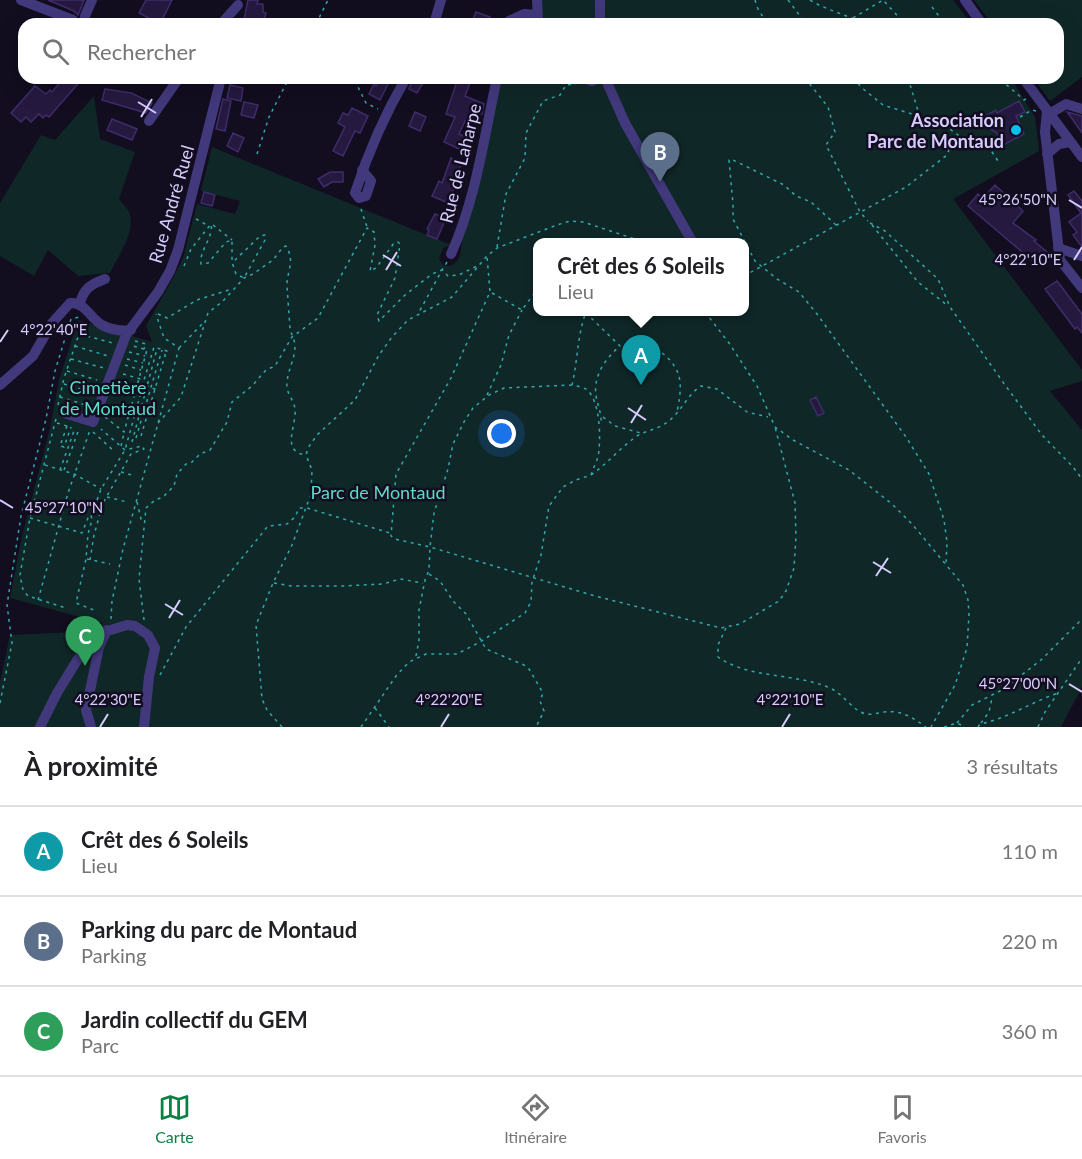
<!DOCTYPE html>
<html lang="fr">
<head>
<meta charset="utf-8">
<style>
	body { margin:0; font-family:Lato,sans-serif; background:#f2f2f2; color:#202124 }
	.you { position:absolute; left:502px; top:434px; width:21px; height:21px; margin:-15px; border:4px solid #fff; border-radius:50%; background:#1a73e8; box-shadow:0 0 0 9px #1a73e833 }
	.badge { display:grid; place-items:center; width:39px; height:39px; border-radius:50%; background:#0b8043; color:#fff; font-size:20px; font-weight:700 }
	.pin { position:absolute; translate:-50% -50px; filter:drop-shadow(0 2px 3px #0008) }
	.pin::after { content:''; position:absolute; top:32px; width:21px; height:18px; background:inherit; clip-path:polygon(0 0,100% 0,50% 100%) }
	.popup { position:absolute; left:533px; top:238px; width:216px; height:78px; box-sizing:border-box; display:grid; place-content:center; border-radius:12px; background:#fff; filter:drop-shadow(0 2px 4px #0005); font-size:20px; white-space:nowrap; color:#757577 }
	.popup b { font-size:22px; color:#202124 }
	.popup::after { content:''; position:absolute; left:50%; top:100%; margin-left:-12px; border:12px solid transparent; border-top-color:#fff }
	.list { margin:0; padding:0; list-style:none }
	h2 { display:flex; justify-content:space-between; align-items:center; height:78px; margin:0; padding:0 24px; font-size:26px }
	h2 small { font-size:20px; font-weight:400; color:#757577 }
	.list li { display:grid; grid-template-columns:39px 1fr auto; gap:18px; align-items:center; box-sizing:border-box; height:90px; padding:0 24px; border-top:2px solid #e0e0e0 }
	.list b { display:block; font-size:22px; white-space:nowrap }
	.list p { margin:0; font-size:20px; white-space:nowrap; color:#757577 }
	.list em { font-size:20px; font-style:normal; color:#757577 }
	.icon { flex:none; width:33px; height:33px; fill:none; stroke:currentColor; stroke-width:2; stroke-linecap:round; stroke-linejoin:round }
	.map { position:relative; flex:none; width:1082px; height:727px; overflow:hidden }
	.search { position:absolute; background:#fff; box-shadow:0 6px 24px #0002; left:18px; right:18px; top:18px; height:66px; display:flex; align-items:center; gap:15px; box-sizing:border-box; padding:0 21px; border-radius:18px; color:#757577; font-size:22px }
	.sheet { height:348px; background:#fff }
	nav { display:flex; justify-content:space-around; align-items:center; box-sizing:border-box; height:84px; border-top:2px solid #e0e0e0; background:#fff; font-size:16px; color:#757577 }
	nav a { display:grid; justify-items:center; gap:3px }
	nav .on { color:#0b8043 }
	.map>svg:first-child { display:block }
	.green { fill:#102728; fill-rule:evenodd }
	.building { fill:#25193f; stroke:#3f2c6a; stroke-width:1.5 }
	.lines { fill:none; stroke-linecap:round; stroke-linejoin:round }
	.path { stroke:#31a8ad; stroke-width:1.5; stroke-dasharray:3 4.5; stroke-linecap:butt }
	.minor { stroke:#42397d; stroke-width:10 }
	.ticks { fill:none; stroke:#d7ccfe; stroke-width:2 }
	.poi-dot { fill:#07c0ef; stroke:#120d1f; stroke-width:2 }
	.labels { text-anchor:middle; dominant-baseline:central; stroke-width:5; stroke-linejoin:round; paint-order:stroke }
	.poi-label { font-size:18px; font-weight:bold; fill:#d7ccfe; stroke:#120d1f; text-anchor:end }
	.street-label { font-size:18px; fill:#d7ccfe; stroke:#120d1f }
	.park-label { font-size:18px; fill:#5bdbc8; stroke:#120d1f }
	.ticks-label { font-size:15px; text-anchor:middle; fill:#d7ccfe; stroke:#120d1f; stroke-width:5; stroke-linejoin:round; paint-order:stroke }
</style>
</head>
<body>
<div class="map">
<svg width="1082" height="727" viewBox="0 0 1082 727">
	<rect width="100%" height="100%" fill="#120d1f"/>
	<path class="green" d="M539,0H953L972,24H543L546,22L541,13Z
		M974,0H1082V77L1050,101L1033,78H1058V24H992Z
		M500,78H1011L1035,117L1039,151L953,199L1082,370V381L1050,391L1082,430V687L1061,727H0V682L10,635L99,631L102,623L10,598L22,536L50,428L59,380L78,320L152,342L146,326L173,278L183,258L197,204L235,214L240,201L201,191L212,147L451,245L443,248L439,259L443,265C462,270 462,246 462,233ZM538,243H744V312H538Z
		M94,96L100,139L135,152L119,199C122,203 126,207 128,210C138,229 118,256 110,273L78,276L48,250L34,276L0,256V203L41,135L55,140Z"/>
	<path class="building" d="M48,0H84L78,15L74,11Z
		M146,0H172L160,24L139,13Z
		M248,0H258L257,4H263V12L266,13L263,24H243Z
		M476,12L490,17L487,24H471Z
		M64,78H83L49,117L46,115L43,118L39,114L31,122L26,117L21,122L11,113L35,86L46,94L50,90L52,92Z
		M380,78L389,82L380,100L369,94L374,84L376,86Z
		M413,78H426L417,93L409,89Z
		M458,78H472L465,96L484,104L482,114L472,112L468,122L465,121L459,134L466,137L459,149L444,142L455,117L446,114Z
		M230,85L243,88L241,101L227,98Z
		M105,89L131,93L152,103L146,113L102,100Z
		M223,99L231,101L225,131L216,129Z
		M1019,101L1025,112L1016,116L1024,134L1001,146L997,133L986,126L983,117L996,110L997,113Z
		M244,102L258,105L254,118L241,115Z
		M352,108L368,116L360,133L355,131L343,156L333,151L345,127L338,123L343,113L348,115Z
		M415,112L426,117L420,131L409,126Z
		M1067,112L1082,116V133L1073,120Z
		M112,119L137,129L132,140L107,130Z
		M233,133L244,138L238,152L227,146Z
		M451,158L462,163L452,187L454,188L448,203L432,196L439,181L442,183Z
		M330,172H343V182H332L324,187L318,179Z
		M995,185L1023,211L1013,223L1036,240L1034,241L1052,256V258H1045L1043,260L1039,256L1034,262L968,206L978,194L983,198Z
		M1074,191L1082,201V247L1073,235L1077,232L1069,222L1081,213L1068,195Z
		M204,192L215,195L212,206L201,203Z
		M435,214L446,218L437,239L427,235L429,230L427,229Z
		M1057,281L1082,314V333L1077,327L1075,329L1045,289Z
		M816,397L824,413L818,416L810,400Z"/>
	<g class="lines">
		<path class="path" d="M755,0L757,7L767,24
			M788,0L806,24
			M810,0C828,11 846,14 863,24
			M932,7L945,24
			M853,18L883,0L905,24
			M316,24L328,0
			M297,78L304,82L354,79L366,103L378,109
			M805,78L828,107L835,132L826,145L860,212L868,221
			M853,78L862,88L883,105L941,123L961,137
			M908,78L919,114
			M993,78L1008,86L1024,100L1026,99
			M1020,117L1032,110L1036,111
			M257,154L269,117L289,78
			M361,209L367,227
			M196,219L207,225
			M870,223L885,231L938,279L950,307L1005,385L1042,435L1073,467L1082,479
			M213,225L232,240
			M836,225L811,202L796,196L784,185L731,159L729,160L733,204V219L755,261L777,279L799,292L817,314L906,437L929,474L944,520L947,542L946,564
			M872,225L918,282L948,306
			M497,247L506,194L525,158L526,133L543,101L560,95L566,85L576,84
			M447,262L442,270L448,276L459,275L479,265
			M184,266L191,249L211,224C214,237 199,250 201,264L208,263L226,242L232,240V262L236,274L244,278L265,240V235L260,236L232,263
			M744,276L906,187L947,155L952,141L971,134L986,143L998,161
			M492,293L522,310L538,288
			M705,312L729,343L757,386L775,427L793,440L849,470L892,504L912,524L963,585L968,600L969,614L967,648L955,685L931,727
			M586,313L620,346C606,358 593,375 596,396C598,407 602,414 601,425
			M158,314L167,318L197,300L232,289
			M135,341L146,344L144,349
			M75,346L108,356
			M179,348L204,322
			M129,352L145,356
			M662,353C684,370 682,387 677,412
			M71,359L104,368
			M127,359L143,363
			M125,365L141,370
			M67,371L97,380
			M123,374L144,380L154,347L170,352
			M64,384L94,393
			M117,384L135,389
			M572,385L504,388L489,395L473,408L465,420L453,444L448,469L434,513L430,547L595,596L721,628L740,624L779,601L786,591L794,568L796,537L795,503L775,427
			M487,395L501,365L509,335L522,310
			M60,397L89,406
			M58,405L64,378L79,334L113,343
			M105,417L124,432L147,350L133,346
			M603,417L615,426L641,433
			M56,419L30,518L20,575L23,590L28,596L66,608
			M57,423L67,426
			M158,423L181,397L208,313L223,301L244,278L253,274L273,260L283,247L286,246C296,262 286,272 287,287C288,300 289,315 290,328C291,334 295,340 295,346C295,360 286,373 287,387C288,396 294,400 295,409C297,425 280,452 306,455
			M67,426L60,446L64,447L71,427
			M93,432L115,452
			M141,436L166,352
			M136,438L162,350
			M132,442L157,349
			M121,446L124,433
			M45,465L74,474L101,489
			M60,470L75,428
			M64,470L79,429
			M121,472L135,476
			M591,475C607,464 618,450 633,439C643,430 657,431 670,420C682,410 688,394 701,386L717,389L747,412L768,417
			M107,497L127,502
			M137,502L142,523
			M92,514L101,489L125,450L143,385L158,390
			M30,518L82,533L88,518L91,515L92,520L88,534L86,559L76,603L96,611
			M87,559L110,564
			M90,560L94,535L103,503L131,454L144,449L142,446L125,450L101,429
			M429,574L440,581L453,601L466,614L486,649L524,665L529,669L543,693L540,701L544,711L536,727
			M274,583L291,586H344L383,584L400,579L423,583
			M38,600L68,493L90,430
			M111,619L112,601L123,549L179,348L164,338L156,314
			M144,620L139,579L146,508L155,500L163,497L174,486L177,474L186,464L192,462L200,454L210,450L227,422L232,402L252,386L266,370L275,366L292,337L318,318L367,228L374,232L375,245L370,271L376,268L394,243L398,242L400,244L395,278L377,315L379,321L405,295L432,274L442,270L418,314
			M726,628L718,645V657C751,680 796,672 832,689C844,695 853,711 866,714C871,715 878,713 884,712C901,710 912,717 926,727
			M416,656L419,640V610L425,580L429,570L430,547L395,539L391,536L396,474L451,378L490,292L487,256
			M160,675L186,627L268,526L287,524L295,517L299,508H307L390,533
			M0,703L12,643L7,605L21,516L46,419L55,371L71,319L79,317
			M375,708L389,727
			M957,723L972,705L1002,690L1041,660L1082,619
			M981,723L989,712L992,698
			M282,727L267,710L262,699L256,625L273,583L292,545L311,494L312,470L306,455L308,448L317,435L355,400L379,355L392,337L408,320L452,297L487,256L497,248L557,225L570,221L583,222L635,239L661,243
			M361,727L396,676L409,662L426,654H457L480,642L525,613L531,602L532,582L541,555L549,506L563,487L576,480L591,475C593,469 596,463 598,457C601,442 601,400 586,389C582,387 577,386 572,385C578,360 577,336 586,312
			M944,727L957,723L965,727
			M978,727L980,724C1006,719 1032,702 1058,693
			M1038,727L1045,712L1082,658"/>
		<path class="minor" d="M21,0L73,20L75,24
			M537,0L538,20
			M600,0V24
			M965,0L982,24
			M85,16L92,0
			M509,21L524,14L538,15
			M526,21H538L543,24
			M221,24L238,5
			M434,24L441,0
			M584,78L592,81L598,78
			M605,78L625,123L693,243
			M1023,78L1082,157
			M1047,111L1045,132L1060,260L1082,288
			M1049,114L1066,104L1082,109
			M149,121L179,78
			M1047,154L1059,144L1070,142
			M362,170L371,181L366,196L359,198L355,193C368,153 385,114 406,78
			M1058,248L1082,256
			M451,254C476,199 484,137 497,78
			M80,304C83,289 91,284 105,279
			M0,385L33,356L52,323L70,303C85,302 91,319 102,325C111,330 122,331 131,330
			M64,413L93,422L126,335L158,292L170,271L178,250L221,78
			M40,727L57,693L89,641L101,633L127,625L135,626L148,635L155,648L149,677L144,727
			M91,727L86,710L99,647L107,630"/>
	</g>
	<path class="ticks" d="M138,102L156,113M141,117L152,99M1069,200L1082,208M383,255L401,266M1074,260L1082,247M386,270L397,252M0,342L8,330M628,408L646,420M631,423L642,405M0,500L13,508M873,562L891,573M876,576L888,558M165,604L183,615M169,618L180,600M1069,684L1082,692M100,727L108,714M441,727L449,714M782,727L790,714"/>
	<circle class="poi-dot" cx="1016" cy="130" r="6"/>
	<g class="labels">
		<g class="poi-label">
			<text x="1004" y="120">Association<tspan x="1004" dy="21">Parc de Montaud</tspan></text>
		</g>
		<g class="street-label">
			<text transform="translate(460 163) rotate(-76)">Rue de Laharpe</text>
			<text transform="translate(171 204) rotate(-74)">Rue André Ruel</text>
		</g>
		<g class="park-label">
			<text x="108" y="387">Cimetière<tspan x="108" dy="21">de Montaud</tspan></text>
			<text x="378" y="492">Parc de Montaud</text>
		</g>
	</g>
	<g class="ticks-label">
		<text x="1018" y="205">45°26'50"N</text>
		<text x="1028" y="265">4°22'10"E</text>
		<text x="54" y="335">4°22'40"E</text>
		<text x="64" y="513">45°27'10"N</text>
		<text x="1018" y="689">45°27'00"N</text>
		<text x="108" y="705">4°22'30"E</text>
		<text x="449" y="705">4°22'20"E</text>
		<text x="790" y="705">4°22'10"E</text>
	</g>
</svg>
<div class="you"></div>
<div class="pin badge" style="left:641px;top:385px;background:#0f9aa8">A</div>
<div class="popup"><b>Crêt des 6 Soleils</b>Lieu</div>
<div class="pin badge" style="left:660px;top:182px;background:#5c6f8a">B</div>
<div class="pin badge" style="left:85px;top:666px;background:#2e9e5b">C</div>
<div class="search"><svg class="icon" aria-label="search" viewBox="0 0 24 24"><circle cx="10" cy="10" r="6"/><path d="M15 15l6 6"/></svg>Rechercher</div>
</div>
<section class="sheet">
<h2>À proximité<small>3 résultats</small></h2>
<ul class="list">
<li><span class="badge" style="background:#0f9aa8">A</span><div><b>Crêt des 6 Soleils</b><p>Lieu</p></div><em>110 m</em></li>
<li><span class="badge" style="background:#5c6f8a">B</span><div><b>Parking du parc de Montaud</b><p>Parking</p></div><em>220 m</em></li>
<li><span class="badge" style="background:#2e9e5b">C</span><div><b>Jardin collectif du GEM</b><p>Parc</p></div><em>360 m</em></li>
</ul>
</section>
<nav>
<a class="on"><svg class="icon" aria-label="map" viewBox="0 0 24 24"><path d="M3 6l6-2 6 2 6-2v14l-6 2-6-2-6 2zM9 4v14M15 6v14"/></svg>Carte</a>
<a><svg class="icon" aria-label="directions" viewBox="0 0 24 24"><path d="M12 3l9 9-9 9-9-9zM9 14v-3h6M13 9l2 2-2 2"/></svg>Itinéraire</a>
<a><svg class="icon" aria-label="saved" viewBox="0 0 24 24"><path d="M7 4h10v16l-5-4-5 4z"/></svg>Favoris</a>
</nav>
</body>
</html>
